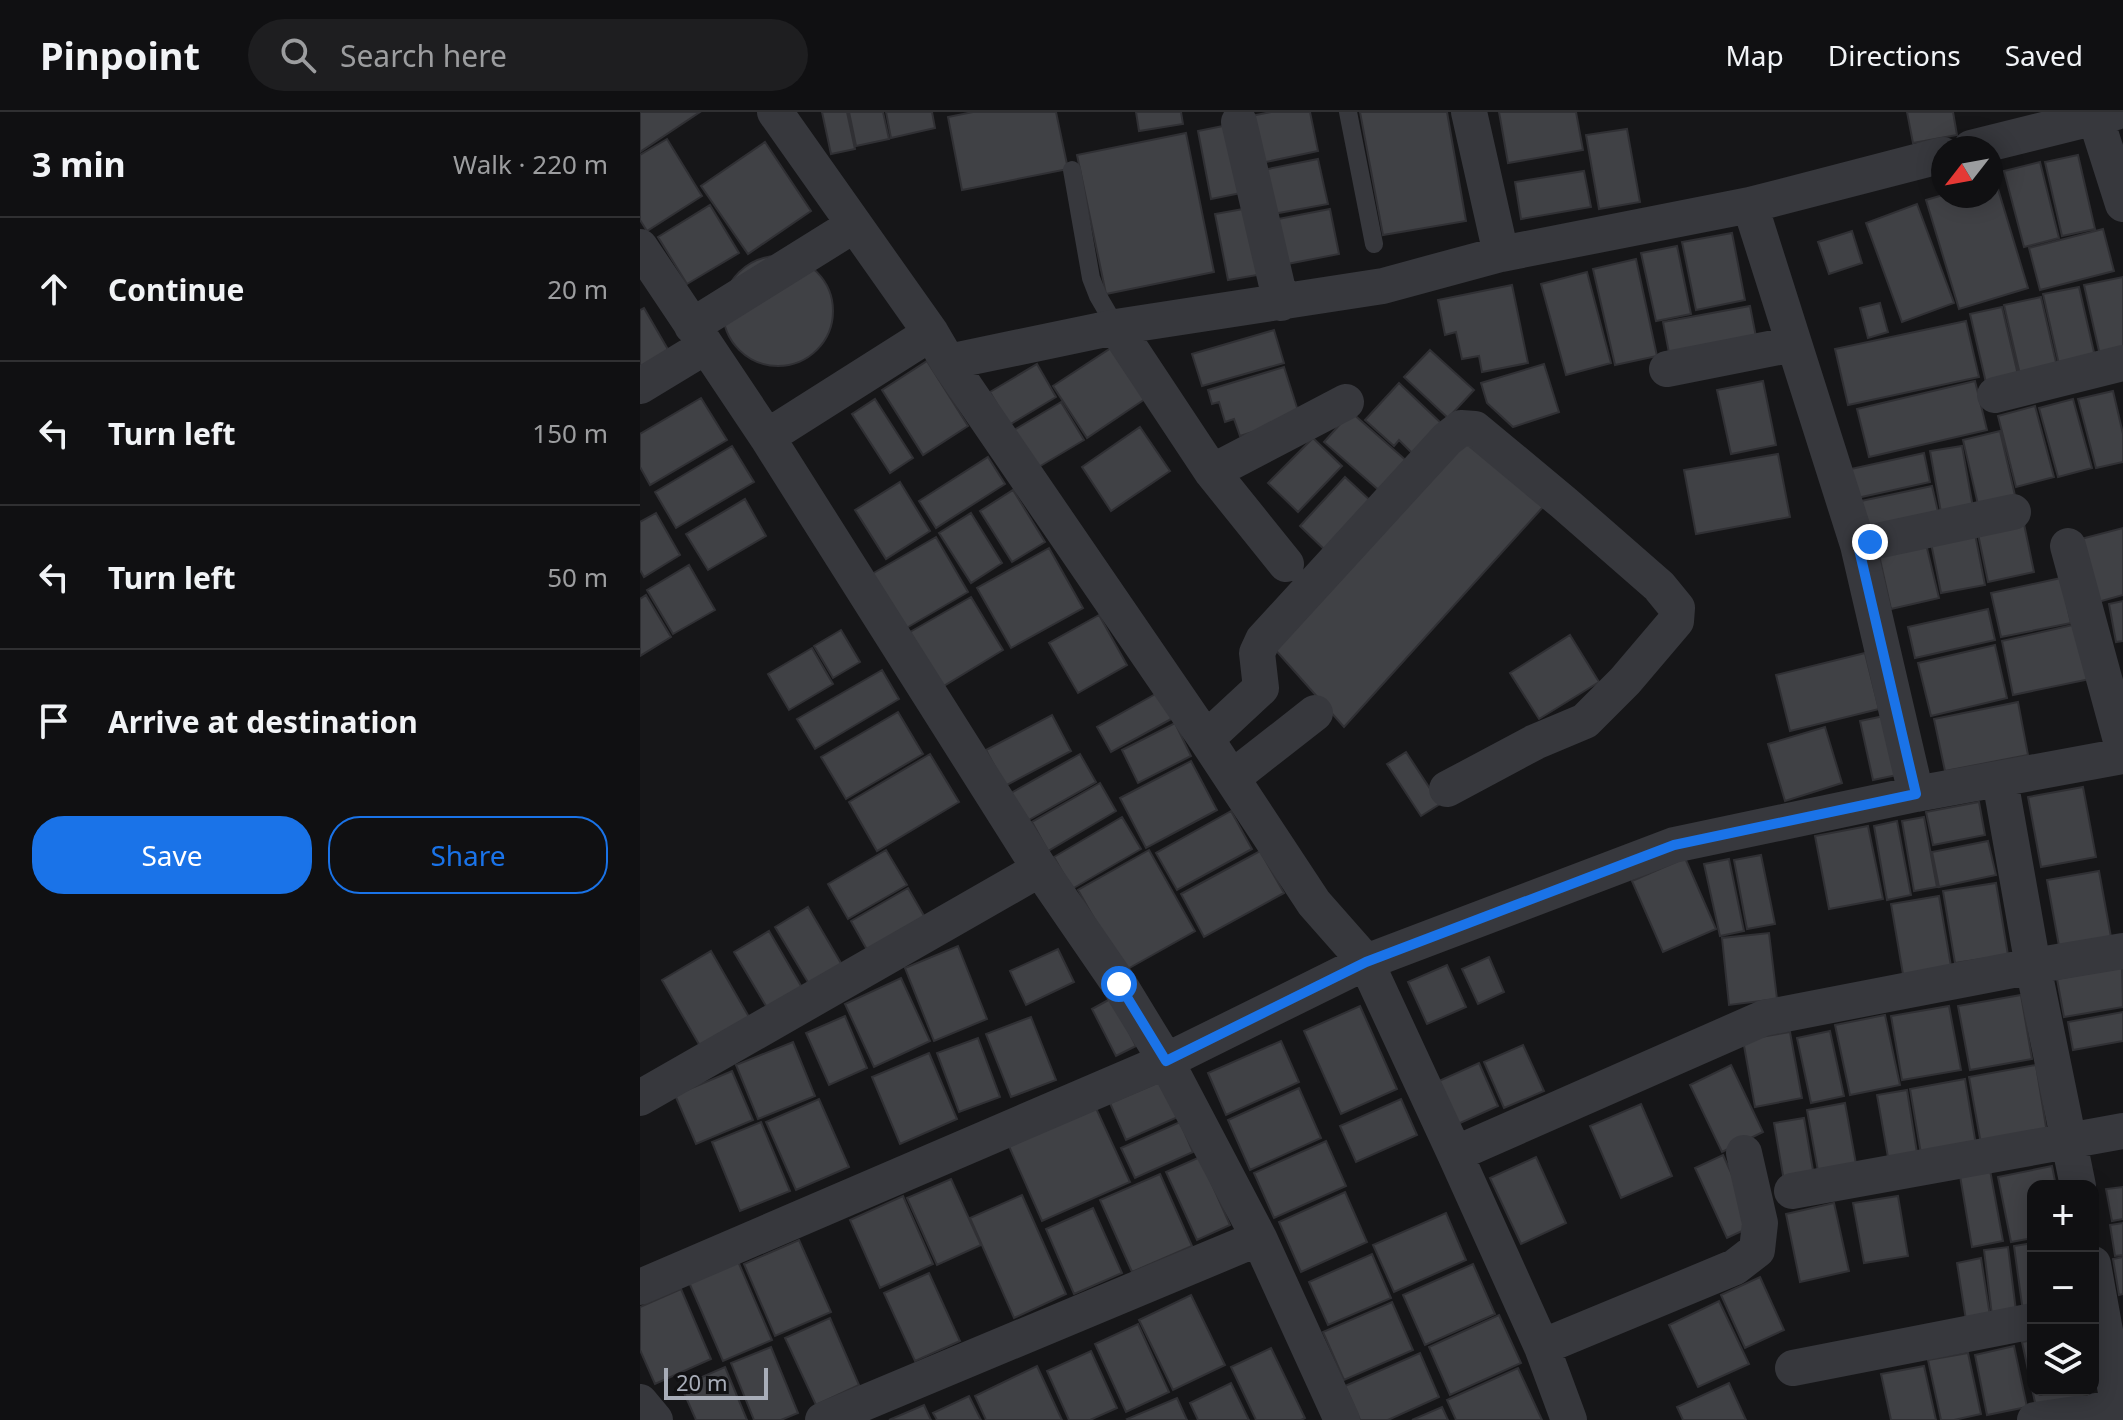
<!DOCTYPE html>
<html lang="en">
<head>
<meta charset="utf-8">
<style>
	body { margin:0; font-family:"Noto Sans",sans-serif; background:#1e1e20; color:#f1f3f6 }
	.controls { position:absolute; right:24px; bottom:24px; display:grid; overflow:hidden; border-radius:16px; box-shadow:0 4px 20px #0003 }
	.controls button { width:72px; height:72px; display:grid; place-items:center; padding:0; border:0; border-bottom:2px solid #303032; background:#101012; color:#f1f3f6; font:40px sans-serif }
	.compass { position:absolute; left:1291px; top:24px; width:72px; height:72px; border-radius:50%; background:#101012; box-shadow:0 4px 20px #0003; rotate:239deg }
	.scale { position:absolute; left:24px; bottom:20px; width:104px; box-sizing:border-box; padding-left:8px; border:4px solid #a8adb8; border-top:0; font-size:22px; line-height:28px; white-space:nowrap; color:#a8adb8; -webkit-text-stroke:6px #111113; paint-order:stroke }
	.stop { position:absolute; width:24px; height:24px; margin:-18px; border:6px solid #1a73e8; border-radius:50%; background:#fff }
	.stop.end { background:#1a73e8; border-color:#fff; box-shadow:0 2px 8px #0008 }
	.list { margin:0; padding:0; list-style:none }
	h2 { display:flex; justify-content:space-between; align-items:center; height:104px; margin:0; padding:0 32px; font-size:34px }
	h2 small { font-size:26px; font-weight:400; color:#9c9d9f }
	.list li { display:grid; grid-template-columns:52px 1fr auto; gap:24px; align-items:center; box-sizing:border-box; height:144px; padding:0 32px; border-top:2px solid #303032 }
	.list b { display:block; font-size:30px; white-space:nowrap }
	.list em { font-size:26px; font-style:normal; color:#9c9d9f }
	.actions { display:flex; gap:16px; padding:24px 32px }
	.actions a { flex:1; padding:18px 0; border:2px solid #1a73e8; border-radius:32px; text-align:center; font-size:28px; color:#1a73e8 }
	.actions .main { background:#1a73e8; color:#fff }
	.icon { flex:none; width:44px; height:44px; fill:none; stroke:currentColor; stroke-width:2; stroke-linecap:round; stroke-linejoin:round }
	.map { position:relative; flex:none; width:1483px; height:1308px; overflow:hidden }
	header { display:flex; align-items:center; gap:48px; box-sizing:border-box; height:112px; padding:0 40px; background:#101012; border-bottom:2px solid #303032 }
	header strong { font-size:38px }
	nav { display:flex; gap:44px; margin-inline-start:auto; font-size:28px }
	.search { width:560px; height:72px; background:#1e1e20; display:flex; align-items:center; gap:20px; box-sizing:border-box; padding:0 28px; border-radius:44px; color:#9c9d9f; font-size:30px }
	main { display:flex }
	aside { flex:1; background:#101012 }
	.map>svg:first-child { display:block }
	.building { fill:#404145; stroke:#303034; stroke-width:2 }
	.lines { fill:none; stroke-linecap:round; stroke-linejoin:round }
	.lane { stroke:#37383d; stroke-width:18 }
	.street { stroke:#37383d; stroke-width:36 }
	.route { stroke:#1a73e8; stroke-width:10 }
</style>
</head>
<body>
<header>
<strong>Pinpoint</strong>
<div class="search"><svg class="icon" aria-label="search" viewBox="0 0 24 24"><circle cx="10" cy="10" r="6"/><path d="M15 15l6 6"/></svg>Search here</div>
<nav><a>Map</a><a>Directions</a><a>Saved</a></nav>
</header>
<main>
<aside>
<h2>3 min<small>Walk · 220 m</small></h2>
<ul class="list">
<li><svg class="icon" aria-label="ahead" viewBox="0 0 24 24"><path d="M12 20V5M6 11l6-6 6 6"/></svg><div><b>Continue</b></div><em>20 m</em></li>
<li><svg class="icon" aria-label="left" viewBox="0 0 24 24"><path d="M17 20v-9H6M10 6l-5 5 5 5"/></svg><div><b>Turn left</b></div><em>150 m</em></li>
<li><svg class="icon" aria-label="left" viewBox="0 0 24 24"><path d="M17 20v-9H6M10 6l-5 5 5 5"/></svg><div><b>Turn left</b></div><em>50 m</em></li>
<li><svg class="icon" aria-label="arrive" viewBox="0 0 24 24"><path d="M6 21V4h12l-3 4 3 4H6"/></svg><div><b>Arrive at destination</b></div></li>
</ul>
<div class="actions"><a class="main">Save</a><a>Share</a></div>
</aside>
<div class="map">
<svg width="1483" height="1308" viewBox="0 0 1483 1308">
	<rect width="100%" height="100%" fill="#161618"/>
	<path class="building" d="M0,0H60L0,40Z
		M182,0H207L215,37L191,42Z
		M209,0H243L249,27L216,34Z
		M246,0H292L295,16L251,26Z
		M333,0H416L428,57L322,78L308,5Z
		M496,0H541L543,12L499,19Z
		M631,0H670L678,39L621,51L611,4Z
		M720,0H807L826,109L743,123Z
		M859,0H936L943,38L868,51Z
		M1267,0H1313L1317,23L1273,31Z
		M593,12L606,80L571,87L558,19Z
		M987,17L1000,90L959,97L946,23Z
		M546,21L574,160L466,182L437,43Z
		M27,27L62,84L7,119L0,108V43Z
		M125,30L171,99L108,142L61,74Z
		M1438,43L1455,117L1422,124L1405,50Z
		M678,47L688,92L633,102L623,58Z
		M1400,50L1419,126L1384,135L1364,59Z
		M944,59L951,95L881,107L875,70Z
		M1355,67L1388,176L1319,197L1286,88L1303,83L1351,84V68Z
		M1277,92L1314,191L1262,210L1226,111Z
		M70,93L99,141L47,172L18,125Z
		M609,96L623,162L588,168L575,102Z
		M690,97L699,142L642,153L633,108Z
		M1463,117L1474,159L1400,178L1389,136Z
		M1212,119L1222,151L1189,162L1178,130Z
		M1092,121L1105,188L1056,198L1042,130Z
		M1037,134L1051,202L1016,209L1001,141Z
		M83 199a55 55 0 1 1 110 0a55 55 0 1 1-110 0Z
		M996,147L1017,244L975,253L953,157Z
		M947,160L971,251L926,263L901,172Z
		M1483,165V247L1462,252L1444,173Z
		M872,173L888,251L842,260L839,244L822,247L816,220L805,223L798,188Z
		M1439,175L1456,249L1420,257L1403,182Z
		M1401,185L1418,259L1381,267L1364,193Z
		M1240,191L1248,220L1228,226L1220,196Z
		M1110,194L1117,230L1030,246L1023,210Z
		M1362,195L1379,267L1347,275L1330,202Z
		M4,196L30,241L0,259V198Z
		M1326,209L1339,265L1208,293L1195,237Z
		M634,218L644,251L562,274L552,242Z
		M471,236L505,287L447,326L413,274Z
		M790,238L834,278L808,306L764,265Z
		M287,249L328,314L283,343L242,278Z
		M397,252L416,285L369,313L350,280Z
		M904,252L919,300L873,315L847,291L841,271Z
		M644,255L660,305L600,324L594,307L585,310L579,290L572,292L568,278Z
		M1123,269L1136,333L1091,342L1077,278Z
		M1335,269L1347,318L1229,345L1217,297Z
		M759,271L802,312L774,343L759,328L754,334L725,308Z
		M1473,279L1483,322V350L1456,356L1438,287Z
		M61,286L87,328L10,373L0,355V322Z
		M235,287L273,346L250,361L212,302Z
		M1433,287L1452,356L1418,365L1399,296Z
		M421,290L444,328L397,356L374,318Z
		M1395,294L1414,365L1376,375L1358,304Z
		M711,300L769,351L742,381L684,330Z
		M500,315L530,359L471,399L442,355Z
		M1360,319L1377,392L1340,401L1323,328Z
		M673,326L702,354L658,400L628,371Z
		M824,326L903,395L704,615L632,534Z
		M92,334L114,370L36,416L15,380Z
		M1322,334L1334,401L1302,406L1290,339Z
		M1284,341L1290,370L1217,386L1211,357Z
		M1138,342L1150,405L1056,422L1044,358Z
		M348,345L365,372L296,416L279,389Z
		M705,365L734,392L688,441L660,414Z
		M260,370L290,419L246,447L215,398Z
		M1292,374L1299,404L1228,419L1221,389Z
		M373,378L405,430L372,450L340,399Z
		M105,387L126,424L68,458L46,422Z
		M16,401L40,443L4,465L0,458V410Z
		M331,401L362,451L331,471L299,421Z
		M1384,412L1394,460L1348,470L1338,422Z
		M1483,416V483L1458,490L1441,427Z
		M1335,422L1345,473L1301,481L1291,431Z
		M296,425L328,480L263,518L230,463Z
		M1286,432L1299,486L1251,497L1239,443Z
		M409,436L443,496L371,536L337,476Z
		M49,453L75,498L33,522L7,478Z
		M1421,466L1431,511L1361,525L1351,481Z
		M6,483L31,525L0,544V487Z
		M331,485L363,538L302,575L270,520Z
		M1483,489V529L1476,530L1469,492Z
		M1348,497L1355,528L1275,546L1268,515Z
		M459,503L487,553L438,581L409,531Z
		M1437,512L1450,567L1373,583L1362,529Z
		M201,518L220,550L193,566L174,534Z
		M930,523L959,570L899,607L870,561Z
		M1355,533L1367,586L1291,604L1278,551Z
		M172,536L193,572L149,598L128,562Z
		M1225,541L1239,597L1150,619L1136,563Z
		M242,558L259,587L175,637L157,607Z
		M519,580L533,606L471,640L457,615Z
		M1378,590L1388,643L1305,659L1294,607Z
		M258,600L283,642L206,687L181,645Z
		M412,603L431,639L365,674L346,638Z
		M1244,604L1257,663L1233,668L1220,609Z
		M535,611L551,644L498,671L482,638Z
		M1185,615L1202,671L1145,689L1128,632Z
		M766,640L800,692L781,704L747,652Z
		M290,642L319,690L237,739L209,690Z
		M440,642L456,670L387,709L371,681Z
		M551,649L577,698L506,736L480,686Z
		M460,671L476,699L408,739L392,710Z
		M1443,675L1456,745L1401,755L1388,685Z
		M1339,690L1345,723L1293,733L1286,700Z
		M591,699L612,737L537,778L516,741Z
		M482,705L501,737L432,777L414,745Z
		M1284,705L1297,775L1274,779L1262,709Z
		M1257,709L1271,783L1247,788L1234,714Z
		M1228,714L1243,787L1189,797L1175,724Z
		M1348,729L1356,763L1299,775L1292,740Z
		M246,738L267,773L208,807L188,772Z
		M509,738L555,819L484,859L438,778Z
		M620,739L644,781L564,825L541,782Z
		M1121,743L1135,812L1107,817L1094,748Z
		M1045,746L1076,817L1023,840L992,769Z
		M1089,747L1104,819L1080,824L1064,752Z
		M1459,759L1471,825L1419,834L1407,768Z
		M1356,771L1368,843L1315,851L1303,779Z
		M268,776L287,809L230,843L211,809Z
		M1299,784L1312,860L1264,868L1251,792Z
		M168,795L205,858L172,877L135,815Z
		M129,819L164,879L129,899L94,840Z
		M1129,821L1137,887L1089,893L1082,826Z
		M318,834L347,907L294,929L265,856Z
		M418,837L434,870L386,893L370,859Z
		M71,839L109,905L60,934L22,868Z
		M849,845L864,880L838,892L822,857Z
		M807,853L826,895L787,912L768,870Z
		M1482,855L1483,895L1424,905L1417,867Z
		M261,866L290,929L234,955L205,892Z
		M1381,883L1392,947L1330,958L1318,894Z
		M472,886L496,934L476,944L452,897Z
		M720,894L757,977L701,1002L664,919Z
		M1309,894L1321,958L1262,968L1251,904Z
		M1483,900V929L1433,938L1428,910Z
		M1245,903L1260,973L1210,983L1195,913Z
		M205,904L227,956L189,973L166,921Z
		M391,905L416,968L371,985L346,922Z
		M1190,919L1204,984L1171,991L1157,926Z
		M1150,920L1162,986L1115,995L1103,928Z
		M338,926L360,985L319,1000L297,941Z
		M641,929L659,970L586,1003L568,961Z
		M153,930L175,984L118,1007L96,953Z
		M883,933L904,979L864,996L844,950Z
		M289,941L317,1007L260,1032L232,965Z
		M839,951L858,994L818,1012L799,969Z
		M1091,953L1123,1020L1082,1040L1050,973Z
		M1396,953L1407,1021L1341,1032L1329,965Z
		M92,959L113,1008L56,1032L35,983Z
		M1325,967L1336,1033L1281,1042L1270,977Z
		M524,968L540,1004L486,1028L470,991Z
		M659,976L681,1026L610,1058L588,1008Z
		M1267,978L1278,1047L1249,1051L1237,983Z
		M179,987L209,1055L156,1078L126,1010Z
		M761,987L777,1023L716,1050L700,1014Z
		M1205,991L1216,1052L1178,1059L1167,998Z
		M1001,992L1032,1064L981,1086L950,1014Z
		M455,994L490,1070L402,1109L368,1032Z
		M1164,1006L1174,1064L1144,1069L1134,1011Z
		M121,1010L150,1079L100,1099L72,1030Z
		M540,1010L553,1040L495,1066L481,1036Z
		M686,1029L706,1074L634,1106L614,1061Z
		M1083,1043L1115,1113L1087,1126L1055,1056Z
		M560,1045L590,1113L557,1128L526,1060Z
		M896,1045L926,1111L881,1132L850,1066Z
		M1412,1054L1416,1074H1393V1126L1371,1130L1358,1065Z
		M1350,1058L1363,1129L1332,1135L1320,1064Z
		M520,1062L552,1134L492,1160L460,1088Z
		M311,1067L341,1133L297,1153L267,1086Z
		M1483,1075V1107L1472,1109L1466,1077Z
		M705,1080L727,1130L661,1160L639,1110Z
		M382,1083L426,1182L374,1206L330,1106Z
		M263,1084L293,1152L240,1176L210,1108Z
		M1258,1084L1268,1144L1224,1151L1213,1091Z
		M1194,1091L1209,1159L1160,1170L1146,1102Z
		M453,1096L482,1161L434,1182L406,1117Z
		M806,1101L826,1148L754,1180L733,1133Z
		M1483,1111V1143L1475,1144L1470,1113Z
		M159,1128L191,1200L135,1224L104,1152Z
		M1393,1131V1199L1383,1200L1374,1134Z
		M1368,1135L1376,1199L1352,1203L1344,1138Z
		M732,1142L751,1186L688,1213L669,1170Z
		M1483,1145V1182L1479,1183L1473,1147Z
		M1341,1146L1350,1204L1326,1208L1317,1151Z
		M97,1147L132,1228L83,1249L48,1168Z
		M833,1152L855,1202L785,1233L763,1183Z
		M289,1161L320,1229L275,1249L244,1181Z
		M1120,1165L1144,1218L1105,1236L1081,1183Z
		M41,1177L71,1247L15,1272L0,1238V1195Z
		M551,1183L585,1253L533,1278L499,1208Z
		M1079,1189L1109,1252L1058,1275L1029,1213Z
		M752,1190L773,1238L704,1268L683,1220Z
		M859,1203L881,1251L810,1283L789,1235Z
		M190,1206L219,1273L176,1293L145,1226Z
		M498,1212L529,1280L486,1300L455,1232Z
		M1393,1228V1278H1446L1447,1285L1396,1295L1382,1230Z
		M1374,1234L1387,1295L1347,1303L1335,1243Z
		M131,1235L158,1301L141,1308H114L91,1251Z
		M631,1236L665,1306L661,1308H616L591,1255Z
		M451,1239L477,1296L450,1308H429L407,1259Z
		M780,1241L799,1285L748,1308H720L705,1274Z
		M1328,1241L1341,1302L1314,1308H1301L1288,1248Z
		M397,1254L422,1308H346L335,1284Z
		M1284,1254L1296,1308H1251L1241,1262Z
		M85,1255L107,1308H56L41,1274Z
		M878,1256L902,1308H816L807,1288Z
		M591,1271L609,1308H558L550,1291Z
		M1089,1271L1106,1308H1043L1037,1295Z
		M329,1284L341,1308H297L293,1301Z
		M537,1286L547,1308H488L487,1307Z
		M284,1293L291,1308H249Z
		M802,1295L808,1308H772Z"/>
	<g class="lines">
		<path class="lane" d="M708,0L734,132
			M432,58L451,166L458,184L476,215"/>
		<path class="street" d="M135,0L291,221L308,250L566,627L674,791L726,850L815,1042L902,1235L929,1308
			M829,0L861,142
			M1455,4L1483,92
			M599,10L641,191
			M1331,36L1476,0
			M1110,93L1218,433L1276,682
			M0,135L127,325L400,757L479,872L526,949L619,1126L702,1308
			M52,214L214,113
			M476,215L572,360L646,452
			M308,250L476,215L743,174L861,142L1110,93L1303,43
			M1027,257L1154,232
			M0,274L66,234
			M1355,283L1483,251
			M127,325L291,221
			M572,360L706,290
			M1218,433L1373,400
			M1428,434L1483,636
			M566,627L621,576L617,541L623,528L807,327L821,316L835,317L924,391L1019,474L1037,496L1036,509L985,569L945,609L895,630L807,677
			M592,666L675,601
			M1360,668L1393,854L1438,1074
			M0,986L400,757
			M815,1042L1124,906L1393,854L1483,839
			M1152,1079L1483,1019
			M1453,1152L1481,1308
			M0,1175L526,949L726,850L1034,733L1276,682L1483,644
			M902,1235L1095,1155L1117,1138L1120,1111L1104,1041
			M1153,1256L1393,1209
			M0,1290L15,1308
			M183,1308L619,1126
			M1395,1308L1483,1295"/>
	</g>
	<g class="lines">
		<path class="route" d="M479,872L526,949L726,850L1034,733L1276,682L1218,433L1230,430"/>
	</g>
</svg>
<div class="controls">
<button>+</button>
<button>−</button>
<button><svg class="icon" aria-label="layers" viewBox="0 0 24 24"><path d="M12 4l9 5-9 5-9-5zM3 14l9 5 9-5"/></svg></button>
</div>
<svg class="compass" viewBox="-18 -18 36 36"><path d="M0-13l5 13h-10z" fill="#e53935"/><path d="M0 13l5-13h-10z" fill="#9c9d9f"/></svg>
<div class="scale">20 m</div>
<div class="stop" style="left:479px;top:872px"></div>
<div class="stop end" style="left:1230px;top:430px"></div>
</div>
</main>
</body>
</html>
